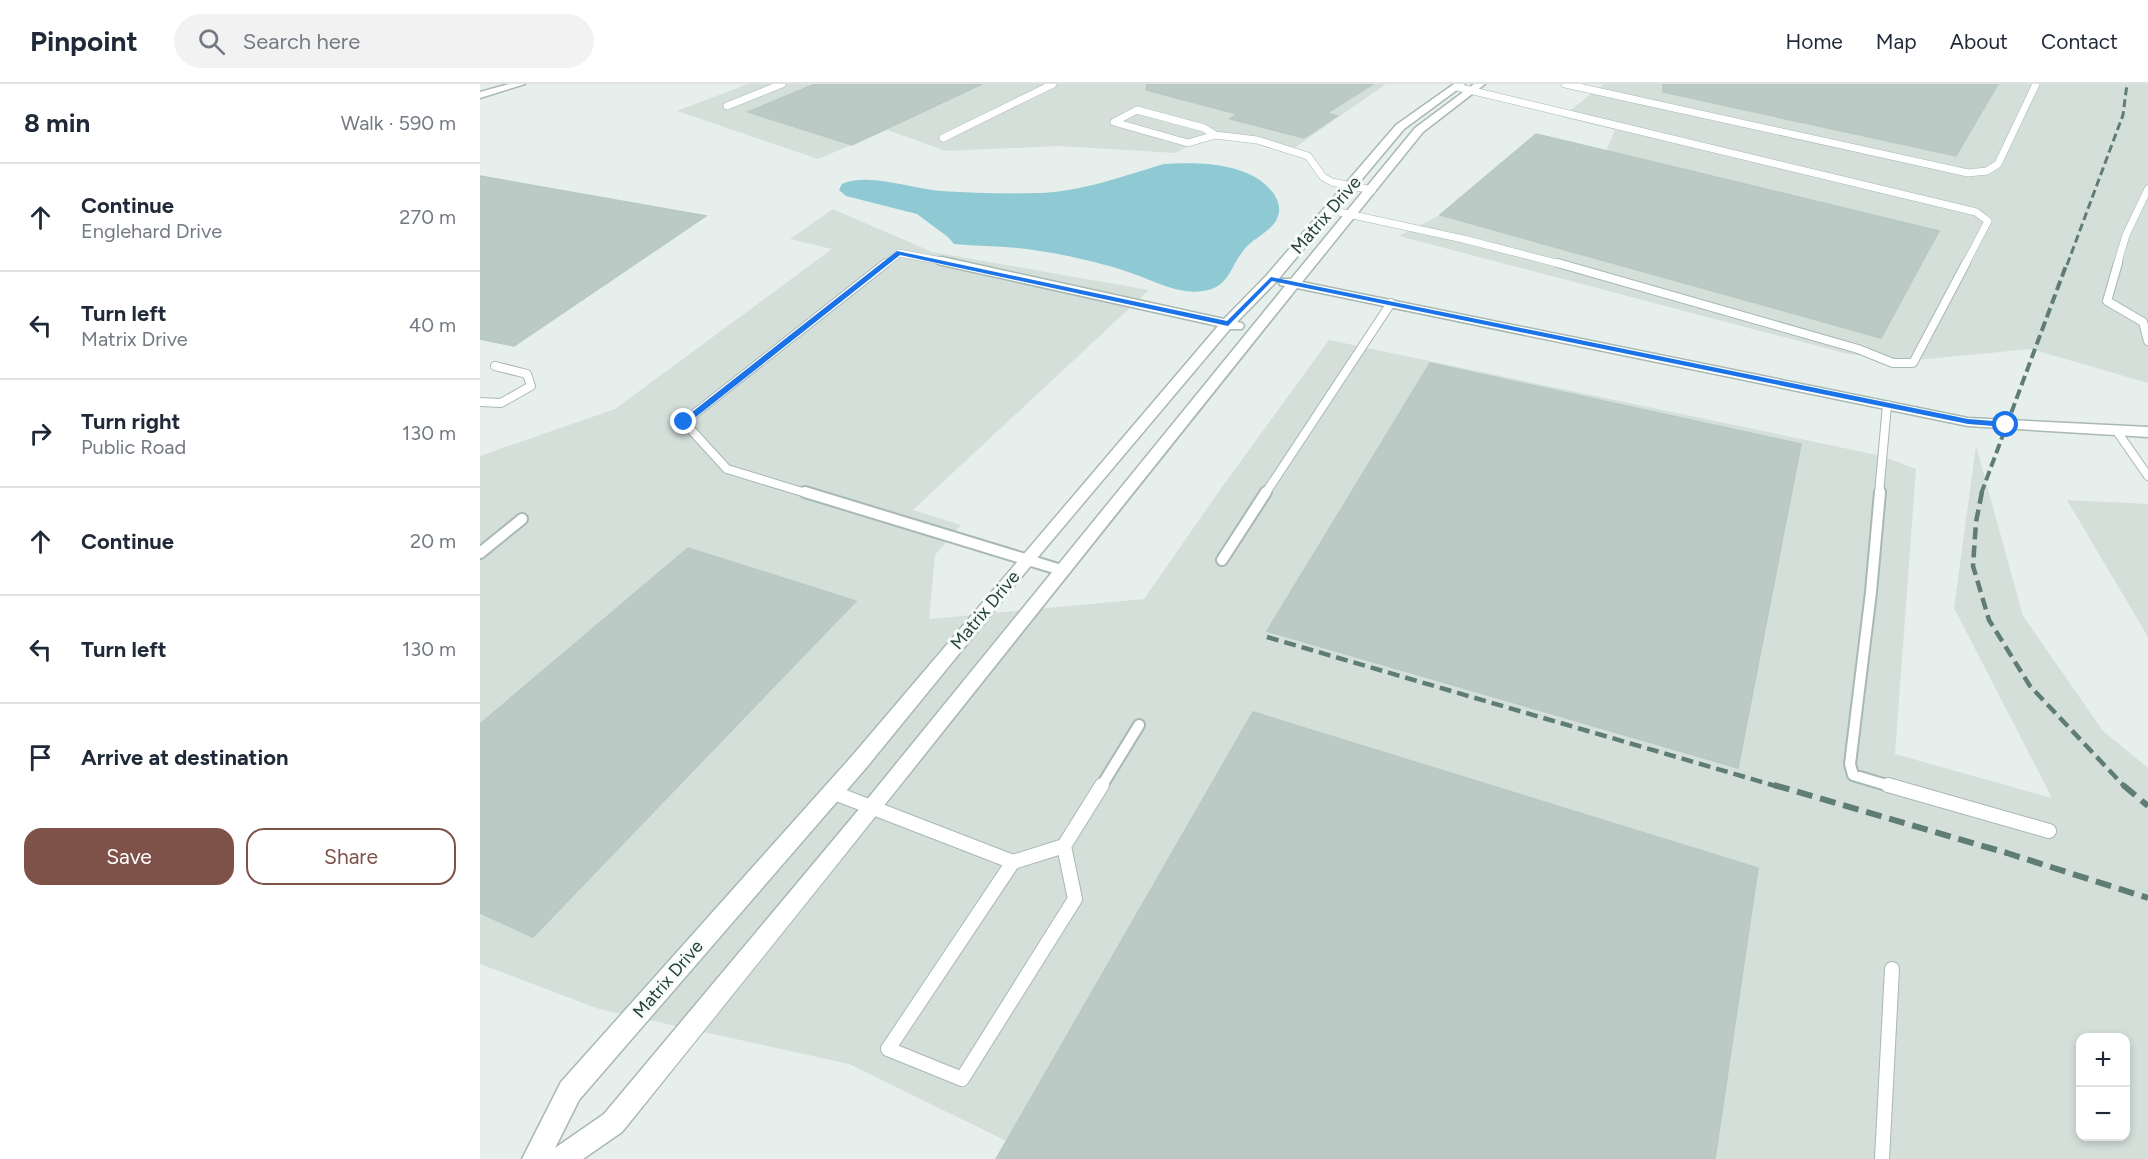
<!DOCTYPE html>
<html lang="en">
<head>
<meta charset="utf-8">
<style>
	body { margin:0; font-family:Figtree,sans-serif; background:#f2f2f3; color:#1f2937 }
	.controls { position:absolute; right:18px; bottom:18px; display:grid; overflow:hidden; border-radius:12px; box-shadow:0 3px 9px #0003 }
	.controls button { width:54px; height:54px; display:grid; place-items:center; padding:0; border:0; border-bottom:2px solid #e0e1e3; background:#fff; color:#1f2937; font:30px sans-serif }
	.stop { position:absolute; width:18px; height:18px; margin:-14px; border:4px solid #1a73e8; border-radius:50%; background:#fff }
	.stop.end { background:#1a73e8; border-color:#fff; box-shadow:0 2px 6px #0008 }
	.list { margin:0; padding:0; list-style:none }
	h2 { display:flex; justify-content:space-between; align-items:center; height:78px; margin:0; padding:0 24px; font-size:26px }
	h2 small { font-size:20px; font-weight:400; color:#747a83 }
	.list li { display:grid; grid-template-columns:39px 1fr auto; gap:18px; align-items:center; box-sizing:border-box; height:108px; padding:0 24px; border-top:2px solid #e0e1e3 }
	.list b { display:block; font-size:22px; white-space:nowrap }
	.list p { margin:0; font-size:20px; white-space:nowrap; color:#747a83 }
	.list em { font-size:20px; font-style:normal; color:#747a83 }
	.actions { display:flex; gap:12px; padding:18px 24px }
	.actions a { flex:1; padding:14px 0; border:2px solid #7f5249; border-radius:18px; text-align:center; font-size:21px; color:#7f5249 }
	.actions .main { background:#7f5249; color:#fff }
	.icon { flex:none; width:33px; height:33px; fill:none; stroke:currentColor; stroke-width:2; stroke-linecap:round; stroke-linejoin:round }
	.map { position:relative; flex:none; width:1668px; height:1075px; overflow:hidden }
	header { display:flex; align-items:center; gap:36px; box-sizing:border-box; height:84px; padding:0 30px; background:#fff; border-bottom:2px solid #e0e1e3 }
	header strong { font-size:28px }
	nav { display:flex; gap:33px; margin-inline-start:auto; font-size:21px }
	.search { width:420px; height:54px; background:#f2f2f3; display:flex; align-items:center; gap:15px; box-sizing:border-box; padding:0 21px; border-radius:33px; color:#747a83; font-size:22px }
	main { display:flex }
	aside { flex:1; background:#fff }
	.map>svg:first-child { display:block }
	.built { fill:#d4dfda; fill-rule:evenodd }
	.water { fill:#8ec9d4 }
	.building { fill:#bbcac4; stroke:#b8c9c2; stroke-width:1.5 }
	.lines { fill:none; stroke-linecap:round; stroke-linejoin:round }
	.service-far3-casing { stroke:#a8b8b2; stroke-width:8 }
	.service-far2-casing { stroke:#a8b8b2; stroke-width:10 }
	.service-far1-casing { stroke:#a8b8b2; stroke-width:14 }
	.service-casing { stroke:#a8b8b2; stroke-width:16 }
	.minor-casing { stroke:#a8b8b2; stroke-width:3 }
	.tertiary-casing { stroke:#a8b8b2; stroke-width:3 }
	.service-far3 { stroke:#fff; stroke-width:7 }
	.service-far2 { stroke:#fff; stroke-width:8 }
	.service-far1 { stroke:#fff; stroke-width:10 }
	.service { stroke:#fff; stroke-width:14 }
	.minor { fill:#fff; fill-rule:evenodd }
	.tertiary { fill:#fff; fill-rule:evenodd }
	.rail-far3 { stroke:#5f7d75; stroke-width:3; stroke-dasharray:8 4; stroke-linecap:butt }
	.rail-far2 { stroke:#5f7d75; stroke-width:4; stroke-dasharray:10 4.5; stroke-linecap:butt }
	.rail-far1 { stroke:#5f7d75; stroke-width:4.5; stroke-dasharray:12 6; stroke-linecap:butt }
	.rail { stroke:#5f7d75; stroke-width:6; stroke-dasharray:16 8; stroke-linecap:butt }
	.route { fill:#1a73e8 }
	.labels { text-anchor:middle; dominant-baseline:central; stroke-width:6; stroke-linejoin:round; paint-order:stroke }
	.street-label { font-size:18px; fill:#24423a; stroke:#f7fbf9 }
</style>
</head>
<body>
<header>
<strong>Pinpoint</strong>
<div class="search"><svg class="icon" aria-label="search" viewBox="0 0 24 24"><circle cx="10" cy="10" r="6"/><path d="M15 15l6 6"/></svg>Search here</div>
<nav><a>Home</a><a>Map</a><a>About</a><a>Contact</a></nav>
</header>
<main>
<aside>
<h2>8 min<small>Walk · 590 m</small></h2>
<ul class="list">
<li><svg class="icon" aria-label="ahead" viewBox="0 0 24 24"><path d="M12 20V5M6 11l6-6 6 6"/></svg><div><b>Continue</b><p>Englehard Drive</p></div><em>270 m</em></li>
<li><svg class="icon" aria-label="left" viewBox="0 0 24 24"><path d="M17 20v-9H6M10 6l-5 5 5 5"/></svg><div><b>Turn left</b><p>Matrix Drive</p></div><em>40 m</em></li>
<li><svg class="icon" aria-label="right" viewBox="0 0 24 24"><path d="M7 20v-9h11M14 6l5 5-5 5"/></svg><div><b>Turn right</b><p>Public Road</p></div><em>130 m</em></li>
<li><svg class="icon" aria-label="ahead" viewBox="0 0 24 24"><path d="M12 20V5M6 11l6-6 6 6"/></svg><div><b>Continue</b></div><em>20 m</em></li>
<li><svg class="icon" aria-label="left" viewBox="0 0 24 24"><path d="M17 20v-9H6M10 6l-5 5 5 5"/></svg><div><b>Turn left</b></div><em>130 m</em></li>
<li><svg class="icon" aria-label="arrive" viewBox="0 0 24 24"><path d="M6 21V4h12l-3 4 3 4H6"/></svg><div><b>Arrive at destination</b></div></li>
</ul>
<div class="actions"><a class="main">Save</a><a>Share</a></div>
</aside>
<div class="map">
<svg width="1668" height="1075" viewBox="0 0 1668 1075">
	<rect width="100%" height="100%" fill="#e6efeb"/>
	<path class="built" d="M268,0H906L810,67L734,47L696,69L579,62L466,67L407,46L338,75L197,27Z
		M1124,0H1668V299L1551,265L1425,277L1368,270L919,152L960,131L1056,50L1126,67L1135,46L1082,33Z
		M353,125L452,168L669,206L433,426L481,441L455,471L449,535L664,515L742,403L849,256L1402,372L1436,385L1415,670L1572,714L1474,524L1496,362L1543,532L1623,647L1668,684V1075H563L369,980L119,925L0,880V372L135,325L352,165L310,155ZM1600,954H1646V1052H1600Z
		M1587,416L1668,420V553Z"/>
	<path class="water" d="M684,80C719,78 771,78 794,110C798,117 801,124 798,132C794,147 772,154 763,167C751,182 749,201 728,206C705,212 683,201 662,193C623,178 579,169 538,164C516,162 495,162 474,160L468,153L437,130L366,112L359,106L362,100C388,88 432,105 461,107C493,109 526,110 558,109C601,108 643,92 684,80Z"/>
	<path class="building" d="M335,0H502L372,61L268,28Z
		M667,0H893L847,29L857,32L824,54L750,35L757,30L666,6Z
		M1183,0H1518L1476,72L1183,8Z
		M1056,50L1178,79L1459,147L1401,254L960,131Z
		M0,92L226,132L34,262L0,255Z
		M950,279L1321,360L1258,684L787,547Z
		M208,464L376,517L53,853L0,829V640Z
		M773,628L1278,784L1235,1075H516Z"/>
	<g class="lines">
		<defs>
			<path id="service-far3" d="M1085,0L1488,89L1507,87L1518,80L1556,0
				M977,3L1496,128L1508,137L1485,181
				M247,22L302,0
				M657,26L724,44L735,51L708,59L634,38Z
				M735,51L777,56L828,72L843,93L852,98L892,106
				M463,54L573,0
				M850,126L983,155L1084,181
				M404,181L419,169L462,177
				M1637,181L1646,151L1668,105"/>
			<path id="service-far2" d="M1078,179L1378,265L1413,279H1433L1486,179
				M1638,179L1627,217L1663,238L1668,257
				M0,318L21,319L51,302L47,290L15,282
				M1636,346L1668,392
				M329,410L247,385L204,338L406,179
				M785,410L911,219
				M1399,410L1407,321"/>
			<path id="service-far1" d="M325,408L581,486
				M1400,408L1391,508L1370,680L1373,691L1413,703
				M0,469L42,435
				M742,476L786,408
				M621,703L659,641"/>
			<path id="service" d="M1408,701L1569,747
				M352,708L533,778L408,965L482,995L595,815L584,762L622,701
				M533,778L584,762
				M1402,1075L1412,885"/>
			<path id="minor" d="M974,0H985L924,45L796,198L757,238L762,239L764,242L762,245H750L553,479L386,684L99,1016L75,1064L124,1030L385,718L805,202L800,201L799,198L800,195H811L935,44L994,0H1005L943,48L822,198L1488,334L1668,343V353L1488,342L817,204C591,485 369,768 142,1048L103,1075H42L81,998L372,672L738,242L462,181L458,180L456,177L458,174L462,173L744,235L786,192L916,41Z"/>
			<path id="tertiary" d="M29,0H45L0,14V8Z"/>
		</defs>
		<use href="#service-far3" class="service-far3-casing"/>
		<use href="#service-far2" class="service-far2-casing"/>
		<use href="#service-far1" class="service-far1-casing"/>
		<use href="#service" class="service-casing"/>
		<use href="#minor" class="minor-casing"/>
		<use href="#tertiary" class="tertiary-casing"/>
		<use href="#service-far3" class="service-far3"/>
		<use href="#service-far2" class="service-far2"/>
		<use href="#service-far1" class="service-far1"/>
		<use href="#service" class="service"/>
		<use href="#minor" class="minor"/>
		<use href="#tertiary" class="tertiary"/>
		<path class="rail-far3" d="M1587,181L1643,31L1647,0"/>
		<path class="rail-far2" d="M1501,410L1587,179"/>
		<path class="rail-far1" d="M1502,408L1496,438L1493,482L1509,536L1550,602L1645,703
			M787,553L1299,703"/>
		<path class="rail" d="M1294,701L1527,769L1668,814
			M1643,701L1668,722"/>
	</g>
	<path class="route" d="M417,167L747,237L791,193L1488,335L1526,338L1530,341L1526,343L1488,340L792,197L748,242L420,171L207,340H202V336Z"/>
	<g class="labels">
		<g class="street-label">
			<text transform="translate(846 131) rotate(-49)">Matrix Drive</text>
			<text transform="translate(505 526) rotate(-50)">Matrix Drive</text>
			<text transform="translate(188 895) rotate(-49)">Matrix Drive</text>
		</g>
	</g>
</svg>
<div class="controls">
<button>+</button>
<button>−</button>
</div>
<div class="stop" style="left:1526px;top:341px"></div>
<div class="stop end" style="left:204px;top:338px"></div>
</div>
</main>
</body>
</html>
